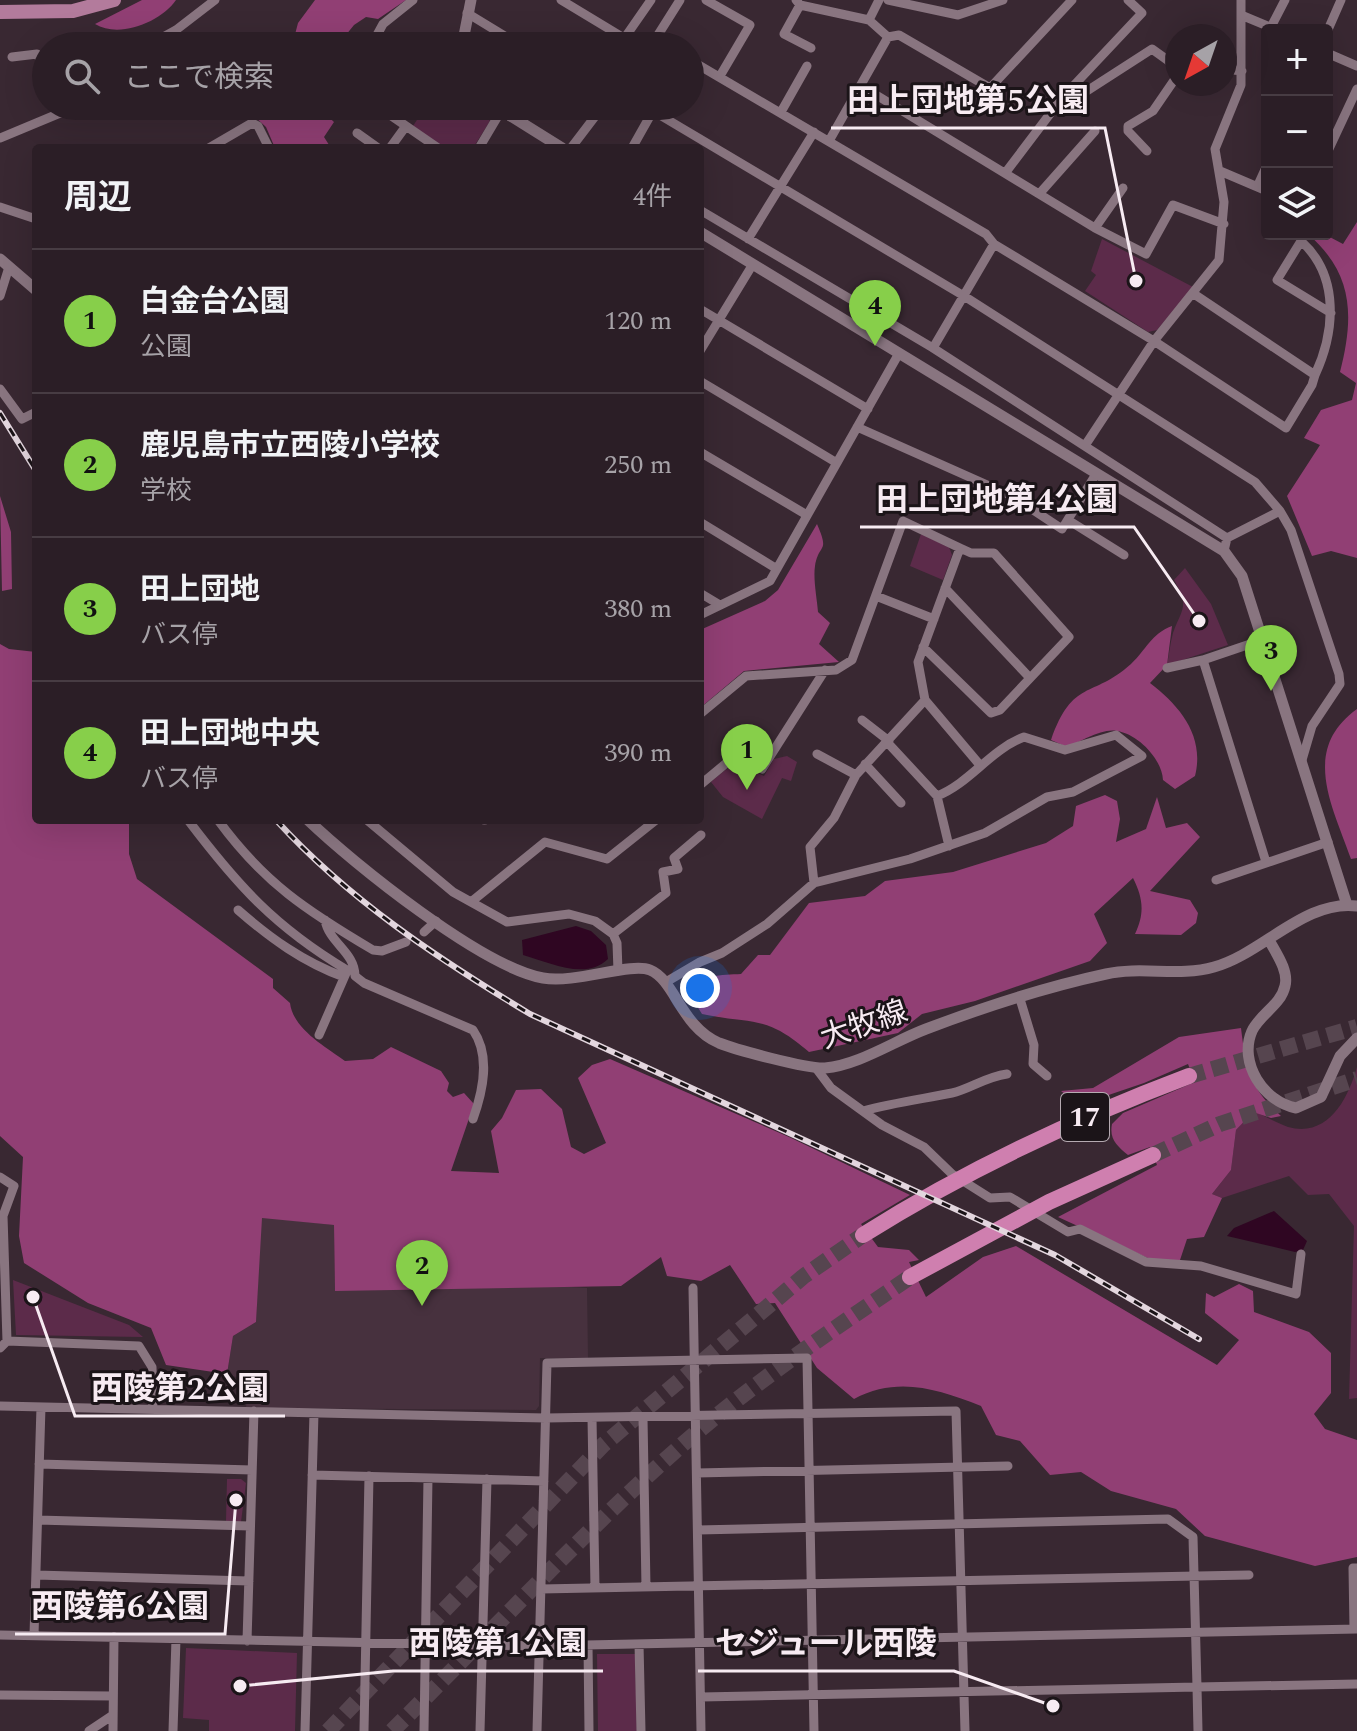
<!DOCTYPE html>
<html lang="ja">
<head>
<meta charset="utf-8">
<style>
	body { margin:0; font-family:Spectral,"Noto Sans JP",serif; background:#372b32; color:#f1f3f6 }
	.controls { position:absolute; right:24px; top:24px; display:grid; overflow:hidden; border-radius:8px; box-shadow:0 8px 32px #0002 }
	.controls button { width:72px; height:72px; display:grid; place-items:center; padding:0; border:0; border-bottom:2px solid #473c43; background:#2b1e26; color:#f1f3f6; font:40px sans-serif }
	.compass { position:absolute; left:1165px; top:24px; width:72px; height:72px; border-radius:50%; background:#2b1e26; box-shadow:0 8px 32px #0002; rotate:220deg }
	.you { position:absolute; left:700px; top:988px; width:28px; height:28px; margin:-20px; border:6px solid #fff; border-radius:50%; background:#1a73e8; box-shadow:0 0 0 12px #1a73e833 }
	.badge { display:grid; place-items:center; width:52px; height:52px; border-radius:50%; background:#87cf4a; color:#111; font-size:26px; font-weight:700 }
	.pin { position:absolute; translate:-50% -66px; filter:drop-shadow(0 2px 4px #0008) }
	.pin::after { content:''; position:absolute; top:42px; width:28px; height:24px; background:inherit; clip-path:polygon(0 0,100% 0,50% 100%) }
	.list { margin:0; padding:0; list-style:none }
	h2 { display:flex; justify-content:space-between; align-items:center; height:104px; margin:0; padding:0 32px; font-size:34px }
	h2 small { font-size:26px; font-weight:400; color:#a6a2a7 }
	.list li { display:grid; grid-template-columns:52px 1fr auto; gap:24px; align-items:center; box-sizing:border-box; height:144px; padding:0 32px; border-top:2px solid #473c43 }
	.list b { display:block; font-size:30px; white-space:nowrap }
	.list p { margin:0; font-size:26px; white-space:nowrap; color:#a6a2a7 }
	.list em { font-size:26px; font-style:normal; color:#a6a2a7 }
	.icon { flex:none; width:44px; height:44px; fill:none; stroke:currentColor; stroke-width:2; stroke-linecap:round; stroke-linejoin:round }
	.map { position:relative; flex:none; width:1357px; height:1731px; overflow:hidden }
	.search { position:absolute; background:#2b1e26; box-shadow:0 8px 32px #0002; left:32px; top:32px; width:672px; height:88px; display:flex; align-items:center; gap:20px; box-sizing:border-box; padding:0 28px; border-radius:44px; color:#a6a2a7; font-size:30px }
	.panel { position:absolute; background:#2b1e26; box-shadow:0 8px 32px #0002; left:32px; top:144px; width:672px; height:680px; border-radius:8px }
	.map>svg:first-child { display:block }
	.built { fill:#47313e }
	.green { fill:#5c2b4a }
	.forest { fill:#913f74 }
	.water { fill:#2f0622 }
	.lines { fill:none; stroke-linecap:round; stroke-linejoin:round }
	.motorway-tunnel { stroke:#56454f; stroke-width:16; stroke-dasharray:16 8; stroke-linecap:butt }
	.minor { stroke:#897580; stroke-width:9 }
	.tertiary { stroke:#897580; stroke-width:11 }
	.primary { stroke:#b37b9c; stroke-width:14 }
	.motorway { stroke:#cf7faf; stroke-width:16 }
	.rail-casing { stroke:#e3d6de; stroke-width:6 }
	.rail { stroke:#1b1418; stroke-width:3; stroke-dasharray:9; stroke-linecap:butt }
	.labels { text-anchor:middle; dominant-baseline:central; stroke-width:6; stroke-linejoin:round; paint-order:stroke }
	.shield { fill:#1b1418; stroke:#b5aab1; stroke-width:2 }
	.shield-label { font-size:28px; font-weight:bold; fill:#f7ebf2 }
	.street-label { font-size:30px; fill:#f7ebf2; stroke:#1b1418 }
	.leader { fill:none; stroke:#f7ebf2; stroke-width:3 }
	.callout-dot { fill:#f7ebf2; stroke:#1b1418; stroke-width:3 }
	.callout-label { font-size:32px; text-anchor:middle; font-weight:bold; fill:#f7ebf2; stroke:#1b1418; stroke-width:6; stroke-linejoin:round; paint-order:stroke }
</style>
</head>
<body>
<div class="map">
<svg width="1357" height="1731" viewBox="0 0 1357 1731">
	<rect width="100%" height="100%" fill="#392832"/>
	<path class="built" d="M261,1217L334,1225L335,1290L534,1285L587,1288L588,1358H540L539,1406L536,1410L246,1408L248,1381L227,1374L233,1336L256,1322Z"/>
	<path class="green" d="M426,106H478L490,121L473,148H444L413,126Z
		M1102,239L1193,287L1157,330L1148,332L1085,291L1096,275L1091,271Z
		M921,534L949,547L952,555L943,580L910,566Z
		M1185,568L1211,604L1228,645L1167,665C1169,655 1170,644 1173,633C1182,608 1190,607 1174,580Z
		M787,756L797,762L791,781L782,778L762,819L723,797L711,782C735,761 735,761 764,776L774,759Z
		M1357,1067V1398L1349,1399L1354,1226L1329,1194L1308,1195L1289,1176L1222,1198L1212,1194L1231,1170L1236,1130L1253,1111C1265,1116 1277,1123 1288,1127C1328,1138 1348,1099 1357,1067Z
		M13,1280L129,1325L143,1337L16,1335Z
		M227,1479H241L246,1483L241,1522L226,1521Z
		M186,1648L297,1653L295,1731H209V1720L183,1718Z
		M597,1654H635L637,1731H598Z"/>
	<path class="forest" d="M142,0H176C161,22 119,39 95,24Z
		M315,0H406L378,19L366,17L354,25L337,46H292L298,23Z
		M254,106H326L322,111L334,122L324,137L331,148H275L266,127L254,116Z
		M1357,222V558L1331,551L1312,556L1287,496L1320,445L1304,438L1321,410L1352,400L1356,383L1340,372C1354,317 1354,274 1308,234H1324L1343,244Z
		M0,496L11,532L12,589L2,591Z
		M817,524C830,554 819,542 815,566C813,579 817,599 818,612L830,623L819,644L839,662L744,671L700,708V630L765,601L778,590Z
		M1172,626L1167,665L1150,683C1180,706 1205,736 1195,776L1175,789L1163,780C1162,759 1138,734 1117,731C1101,728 1081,742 1067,747L1051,740C1073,678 1092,699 1131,664C1146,650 1151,634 1172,626Z
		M0,644L9,649L36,652V820H129V854L137,879L273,979V988L290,1003C293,1029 326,1047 345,1061L373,1059L391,1047L441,1071L449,1083L447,1091L453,1097L464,1093L474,1104L451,1171L499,1173L491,1131L502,1118L516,1090L541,1089L562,1109L571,1147L584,1154L606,1143L578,1078L592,1065L610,1059L789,1137L910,1195L861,1224L878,1247L909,1250L919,1260L909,1262L926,1297L983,1257L1016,1246L1217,1365L1239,1340L1205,1313L1206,1293L1214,1297L1239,1284L1253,1291L1254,1312L1309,1332L1331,1353V1393L1314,1414L1325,1429L1357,1440V1557L1315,1566L1205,1536L1176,1509L1111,1491L1081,1472L1050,1475L1020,1441L996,1435L981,1406C937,1389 898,1376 854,1399L817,1368L775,1303L756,1304L730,1265L701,1281L667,1276L661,1257L621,1286L335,1291L334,1225L262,1218L256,1322L233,1336L227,1374L166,1365L151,1328L88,1303L24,1263L19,1236L23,1157L0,1136Z
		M1357,709V858L1351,859C1333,807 1300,750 1357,709Z
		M1105,795L1117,801L1120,819L1116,842L1146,829L1157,797L1166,828L1187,823L1200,837L1150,891L1190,900L1198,913L1196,923L1181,935L1135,934C1145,913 1143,898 1133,878L1094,914L1107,943L1090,961L975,1001L922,1014L898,1033L809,1052C765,1014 754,1025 702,1014L688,992C699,974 722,975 741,974L758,955H770L809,903L865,896L885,881L953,872L1046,843L1073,826L1076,806Z
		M1241,1028C1246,1069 1250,1088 1281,1116L1271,1118L1253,1112L1236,1130L1231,1170L1212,1194L1222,1198L1204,1237L1187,1239L1178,1266L1163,1265L1058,1217L1157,1165L1150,1147L1128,1155C1117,1146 1109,1139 1112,1124L1123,1113L1195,1082L1188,1064L1144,1083L1079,1105L1061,1091L1093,1088L1179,1037Z"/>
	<path class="water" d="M576,926L591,931L606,945L608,959C586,981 548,962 523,955L522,940Z
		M1274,1211L1307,1241L1303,1250L1295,1252L1227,1236L1234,1228Z"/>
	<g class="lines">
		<path class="motorway-tunnel" d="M1189,1076L1357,1027
			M1153,1155L1220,1124L1357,1079
			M328,1731L603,1445L804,1276L863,1235
			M392,1731C491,1633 585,1529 690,1438C759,1379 835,1328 910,1277"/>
		<path class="minor" d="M561,0L624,38
			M706,0L750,25L720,76
			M796,0L800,5L869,20L888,37
			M888,0L958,15L1003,0
			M800,5L784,34L811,48
			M467,13L521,46
			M1241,15L1277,30
			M869,20L879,0
			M1271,27L1285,0
			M1327,32L1341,0
			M378,35L394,46
			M656,40L666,46
			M147,46L176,30L215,0
			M371,46L383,24L413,0
			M619,46L651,0
			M651,46L680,0
			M1327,53L1357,66
			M12,57L37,54L46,70
			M690,60L986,234L994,244L1154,341L1286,428L1312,385L1315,375L1194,294
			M1225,69L1242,71
			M863,87L1095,228L1146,254L1173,205L1224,224
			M1062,98L1067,101L1076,98L1152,49L1177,67
			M377,106L438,148
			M653,111L964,296L1255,482L1280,511L1227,538
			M781,112L807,66
			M510,117L517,106
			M357,133L378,148
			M0,138L77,106
			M829,141L888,37L899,35L990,88L1072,0
			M209,148L252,123L258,126L269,148
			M390,148L406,126
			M479,148L501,111
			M571,148L603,106
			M632,148L654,109
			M1147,151L1128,131V126L1153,111L1177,76
			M1327,153L1357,89
			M1220,171L1267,191
			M1006,172L1062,98L1142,13L1128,0
			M1257,187L1267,165
			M1040,193L1095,131
			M0,207L36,219
			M700,210L933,348L1227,538L1224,551
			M1095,228L1123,188
			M748,239L814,132
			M0,296L9,267
			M700,309L868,409
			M933,348L994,244
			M700,351L753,264
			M1315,375C1335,332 1340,276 1301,241L1277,280L1331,313
			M700,381L837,463
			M0,389L22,419L36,412
			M857,427L1012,496L1062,529L1096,474
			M1086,444L1154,341L1219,260L1224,202L1215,149L1241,85V0
			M700,452L807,515
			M1280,511L1291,530L1339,674L1340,684L1312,726L1302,760
			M1068,520L1124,555
			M700,522L777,569
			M945,588L1030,678
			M700,593L720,605
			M876,596L934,619
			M700,615L770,581L898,355
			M1262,640L1203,660L1266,862
			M923,647L991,713L1000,710L1069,637L994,553H971L960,548
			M1167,668L1203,660
			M925,700L979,764
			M700,714L746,676L836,670L852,660L903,521L960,548L918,662L925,700L856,775L834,818L810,847L814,883
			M862,720L889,741
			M817,754L856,775
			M865,764L901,803
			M700,785L730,760L739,758L762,769L825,670
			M937,796L949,846
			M188,820C238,886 275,927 347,970
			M218,820C264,883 307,911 373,950L382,951L406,942
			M367,820L453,892L507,922L569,914L595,921L613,934L617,943L618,971
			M484,820H485
			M1216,880L1328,842
			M471,902L545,842L607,859L656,820
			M238,910C270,938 303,962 344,977
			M325,920C329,943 355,952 355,976L364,983L473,1030C491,1056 483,1091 473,1119
			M424,932L436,921
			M613,934L666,893L663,872L678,869L674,858L701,835
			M666,982L700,962L722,953L767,924L814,883L910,859L985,833L1047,797L1073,792L1142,756L1116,735L1065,750L1024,737C990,750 970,783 937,796L887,742
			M1020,999L1034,1045L1033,1064L1047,1076
			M319,1035L347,971
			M816,1068L831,1088L882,1125L924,1147L952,1174L990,1198L1010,1197L1068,1232L1080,1229L1146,1262L1201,1266L1296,1294L1301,1254
			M863,1111C893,1103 922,1099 952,1093C970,1089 985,1077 1007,1074
			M0,1177L14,1186L3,1216L7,1341
			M693,1288L701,1731
			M0,1348L7,1341L139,1346L152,1367L153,1409
			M0,1406L546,1418L956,1411L965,1731
			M592,1418L595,1588
			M643,1418L646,1587
			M39,1464L252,1470
			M697,1473L1008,1466
			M312,1475L544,1481
			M38,1520L250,1526
			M698,1530L1168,1519L1193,1537L1197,1687L1357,1684
			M36,1575L249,1581
			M541,1589L1249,1575
			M1354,1629L1353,1568H1357
			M0,1635L539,1646L1357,1629
			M34,1635L41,1407
			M247,1641L254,1411
			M639,1644L641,1731
			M588,1645L589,1731
			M0,1695L113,1696
			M701,1697L1197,1687L1198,1731
			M89,1731L113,1715
			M113,1731L114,1637
			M173,1731L176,1639
			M305,1731L314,1413
			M364,1731L369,1476
			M424,1731L428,1478
			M480,1731L487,1479
			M537,1731L547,1363L807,1358L814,1731"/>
		<path class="tertiary" d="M462,46L471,0
			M495,106L562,148
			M700,232L1224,551L1242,576L1347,905
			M0,259L36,290
			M308,820C354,864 482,967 543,978C575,984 631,962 650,970C675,980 681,1027 719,1043C737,1050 807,1069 825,1068C859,1065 894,1041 926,1029C984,1007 1046,987 1106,974C1142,966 1179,977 1214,967C1262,954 1305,899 1357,906
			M1269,940C1276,953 1289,971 1285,986C1281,1005 1260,1014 1252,1031C1238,1063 1264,1102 1296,1108L1321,1097L1340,1056L1357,1038"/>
		<path class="primary" d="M0,12L73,11L114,0"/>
		<path class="motorway" d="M863,1235C966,1170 1075,1119 1189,1076
			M910,1277L1049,1202L1153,1155"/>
		<defs>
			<path id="rail" d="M0,413L36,471
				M276,820C349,900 437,958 530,1014L1055,1255L1199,1339"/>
		</defs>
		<use href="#rail" class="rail-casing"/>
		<use href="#rail" class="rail"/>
	</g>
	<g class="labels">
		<rect class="shield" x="1061" y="1093" width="48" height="48" rx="6"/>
		<g class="shield-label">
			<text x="1085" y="1117">17</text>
		</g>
		<g class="street-label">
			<text transform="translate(864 1025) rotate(-19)">大牧線</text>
		</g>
	</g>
	<path class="leader" d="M1136 281L1105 128H831M1199 621L1134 527H860M33 1297L75 1416H285M236 1500L225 1634H15M240 1686L393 1671H603M1053 1706L954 1671H698"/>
	<g class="callout-dot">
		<circle cx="1136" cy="281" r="8"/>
		<circle cx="1199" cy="621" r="8"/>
		<circle cx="33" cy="1297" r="8"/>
		<circle cx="236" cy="1500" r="8"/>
		<circle cx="240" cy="1686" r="8"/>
		<circle cx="1053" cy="1706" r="8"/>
	</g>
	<g class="callout-label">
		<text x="968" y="111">田上団地第5公園</text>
		<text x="997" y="510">田上団地第4公園</text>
		<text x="180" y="1399">西陵第2公園</text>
		<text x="120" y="1617">西陵第6公園</text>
		<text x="498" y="1654">西陵第1公園</text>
		<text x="826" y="1654">セジュール西陵</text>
	</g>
</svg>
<div class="controls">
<button>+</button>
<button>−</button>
<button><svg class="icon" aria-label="layers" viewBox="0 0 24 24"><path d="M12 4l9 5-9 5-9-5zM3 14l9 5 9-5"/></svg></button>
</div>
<svg class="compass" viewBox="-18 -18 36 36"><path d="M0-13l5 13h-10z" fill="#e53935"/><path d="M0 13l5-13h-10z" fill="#a6a2a7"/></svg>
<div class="you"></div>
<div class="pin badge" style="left:747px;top:790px">1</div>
<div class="pin badge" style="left:422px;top:1306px">2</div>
<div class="pin badge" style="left:1271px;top:691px">3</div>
<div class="pin badge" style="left:875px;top:346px">4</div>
<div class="search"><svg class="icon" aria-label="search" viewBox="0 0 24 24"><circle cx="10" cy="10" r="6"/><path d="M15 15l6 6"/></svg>ここで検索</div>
<section class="panel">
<h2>周辺<small>4件</small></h2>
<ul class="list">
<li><span class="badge">1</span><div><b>白金台公園</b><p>公園</p></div><em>120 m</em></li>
<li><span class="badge">2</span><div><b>鹿児島市立西陵小学校</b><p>学校</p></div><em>250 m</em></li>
<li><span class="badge">3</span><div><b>田上団地</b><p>バス停</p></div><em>380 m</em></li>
<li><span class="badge">4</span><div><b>田上団地中央</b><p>バス停</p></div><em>390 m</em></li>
</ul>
</section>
</div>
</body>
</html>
